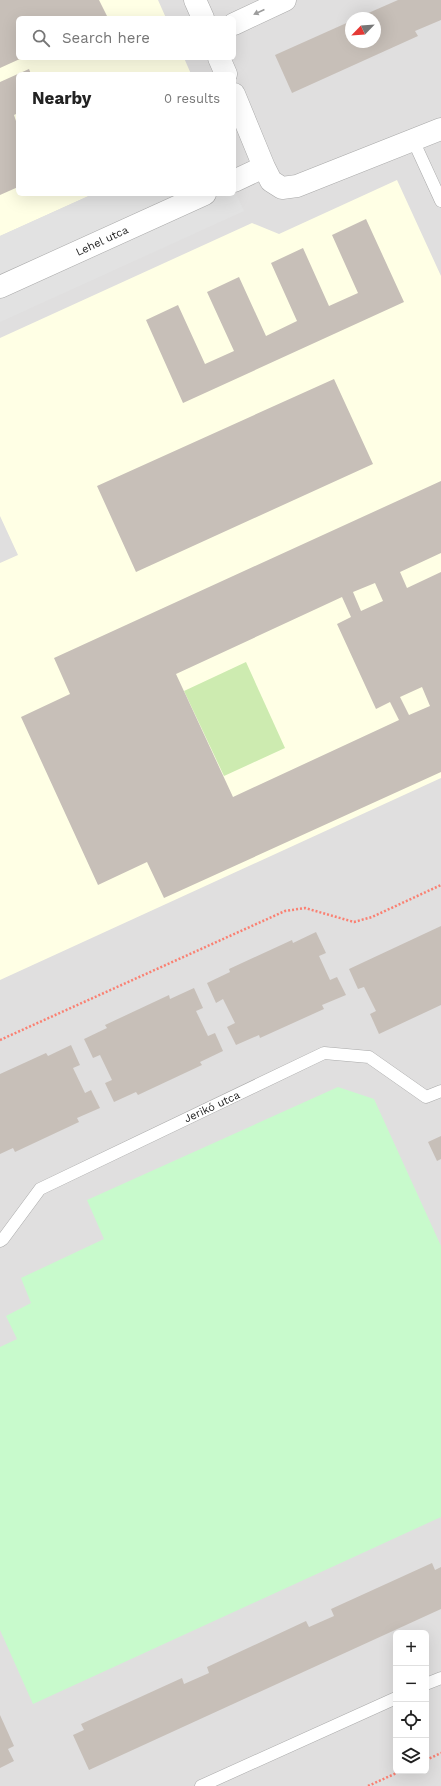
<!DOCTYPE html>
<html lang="en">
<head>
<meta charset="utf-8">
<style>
	body { margin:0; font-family:"Work Sans",sans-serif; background:#f6f6f6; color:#222 }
	.controls { position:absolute; right:12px; bottom:12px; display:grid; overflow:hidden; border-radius:6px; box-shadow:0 4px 16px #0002 }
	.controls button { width:36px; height:36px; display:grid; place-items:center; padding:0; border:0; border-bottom:1px solid #e0e0e0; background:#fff; color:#222; font:20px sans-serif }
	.compass { position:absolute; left:345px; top:12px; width:36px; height:36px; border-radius:50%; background:#fff; box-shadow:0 4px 16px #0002; rotate:245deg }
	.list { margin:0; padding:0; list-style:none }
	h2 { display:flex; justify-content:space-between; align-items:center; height:52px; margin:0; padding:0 16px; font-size:17px }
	h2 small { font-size:13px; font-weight:400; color:#767676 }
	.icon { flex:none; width:22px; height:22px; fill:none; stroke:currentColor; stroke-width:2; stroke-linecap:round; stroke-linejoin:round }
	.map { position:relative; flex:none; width:441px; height:1786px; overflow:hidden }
	.search { position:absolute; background:#fff; box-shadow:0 4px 16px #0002; left:16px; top:16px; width:220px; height:44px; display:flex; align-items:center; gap:10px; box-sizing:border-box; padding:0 14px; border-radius:6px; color:#767676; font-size:15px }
	.panel { position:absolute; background:#fff; box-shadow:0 4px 16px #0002; left:16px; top:72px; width:220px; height:124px; border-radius:6px }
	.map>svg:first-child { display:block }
	.residential { fill:#e0dfdf; fill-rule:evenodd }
	.education { fill:#ffffe5 }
	.grass { fill:#cdebb0 }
	.park { fill:#c8facc }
	.parking { fill:#e2e2e2 }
	.building { fill:#c7bfb8; fill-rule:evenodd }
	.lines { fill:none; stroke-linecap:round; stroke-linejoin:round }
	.service-casing { stroke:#a9a9a9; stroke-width:13 }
	.minor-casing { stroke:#a9a9a9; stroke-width:23 }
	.path { stroke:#fa8072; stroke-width:2.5; stroke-dasharray:2 2; stroke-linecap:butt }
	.service { stroke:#fff; stroke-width:12 }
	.minor { stroke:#fff; stroke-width:22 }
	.oneway { fill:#9c9c9c }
	.labels { text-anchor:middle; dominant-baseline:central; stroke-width:3; stroke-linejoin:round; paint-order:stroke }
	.street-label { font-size:11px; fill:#222; stroke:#fff }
</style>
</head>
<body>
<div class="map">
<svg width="441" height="1786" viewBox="0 0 441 1786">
	<rect width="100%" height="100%" fill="#f2efe9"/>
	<path class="residential" d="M0,0H441V1786H0ZM18,18H234V58H18ZM351,18H375V42H351ZM18,74H234V194H18ZM396,1633H426V1771H396Z"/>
	<path class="education" d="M0,0H158L166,18H18V58H184L191,74H18V194H93L0,236Z
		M397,180L441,276V778L0,980V563L18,555L0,516V338L252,223L279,234Z"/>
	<path class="grass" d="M246,662L285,748L224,776L184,691Z"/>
	<path class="park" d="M338,1087L374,1099L441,1246V1517L33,1704L0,1630V1347L17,1339L6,1316L31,1303L21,1278L104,1239L87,1200Z"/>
	<path class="parking" d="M234,189L244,211L0,322V236L93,194H234Z"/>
	<path class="building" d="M0,0H99L108,18H18V58H22L0,68Z
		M398,0H441V20L415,31L418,36L292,93L275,55L351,21V42H375V18H357Z
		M29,69L31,74H18V113L14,115L16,121L18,120V187L0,195V82Z
		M366,219L404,302L183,403L146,320L178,305L205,364L234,351L207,292L239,277L266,336L297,321L271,263L303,248L329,306L358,293L332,235Z
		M334,379L373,464L136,572L97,486Z
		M441,481V553L400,572L407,588L441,572V772L164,898L147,862L98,885L21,717L70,694L54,658ZM375,583L383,601L361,611L353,592ZM342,597L351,617L337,624L376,709L390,702L399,720L233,797L176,674ZM422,687L430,706L409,715L400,697Z
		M441,926V1005L379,1034L370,1014L376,1011L364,987L358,989L349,969Z
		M316,932L326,953L319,956L330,980L337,977L346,995L322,1005L324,1009L260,1038L259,1035L236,1045L227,1027L235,1023L223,999L216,1003L207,983L230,972L229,969L292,940L293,943Z
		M194,988L203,1008L196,1011L208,1036L215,1033L223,1051L200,1062L202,1065L138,1095L136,1092L114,1102L105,1083L112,1080L100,1055L93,1058L84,1039L107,1028L105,1025L169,995L170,999Z
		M71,1045L80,1065L73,1068L85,1093L91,1090L100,1108L77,1118L79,1122L15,1152L13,1148L0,1154V1074L46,1053L48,1056Z
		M441,1136V1159L437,1161L428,1142Z
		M432,1563L435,1570L441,1567V1609L89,1770L73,1735L84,1730L81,1724L182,1678L184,1684L209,1673L207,1667L306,1621L309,1627L334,1616L331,1609Z
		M0,1715L14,1746L8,1749L14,1761L0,1768Z"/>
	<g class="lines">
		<defs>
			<path id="service" d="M413,140L441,201
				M0,1241L3,1239L40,1189L324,1053L369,1057L426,1097L441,1091
				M426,1684L441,1678
				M201,1786L396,1698"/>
			<path id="minor" d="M195,0L203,18
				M234,24L285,0
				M219,58L226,74
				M234,94L264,167
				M234,181L264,167L271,181L282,188L297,186L441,129
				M0,287L205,194"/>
		</defs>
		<use href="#service" class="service-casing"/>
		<use href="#minor" class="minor-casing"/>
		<path class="path" d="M0,1040L285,911L305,908L354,922L372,917L441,885
			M426,1760L441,1753
			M368,1786L401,1771"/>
		<use href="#service" class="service"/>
		<use href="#minor" class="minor"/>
	</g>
	<defs><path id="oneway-solid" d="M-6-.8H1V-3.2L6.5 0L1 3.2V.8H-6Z"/></defs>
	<use class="oneway" href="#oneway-solid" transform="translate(259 12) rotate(155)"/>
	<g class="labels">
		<g class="street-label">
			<text transform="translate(102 241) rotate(-25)">Lehel utca</text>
			<text transform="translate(212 1107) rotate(-25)">Jerikó utca</text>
		</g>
	</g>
</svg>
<div class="controls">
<button>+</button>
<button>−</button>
<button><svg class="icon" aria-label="locate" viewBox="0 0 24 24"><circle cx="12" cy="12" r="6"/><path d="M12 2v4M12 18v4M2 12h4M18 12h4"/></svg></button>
<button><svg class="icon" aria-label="layers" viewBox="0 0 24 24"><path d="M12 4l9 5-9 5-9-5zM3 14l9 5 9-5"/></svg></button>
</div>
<svg class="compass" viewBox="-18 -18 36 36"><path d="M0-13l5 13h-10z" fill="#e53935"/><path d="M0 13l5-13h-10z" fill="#767676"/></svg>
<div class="search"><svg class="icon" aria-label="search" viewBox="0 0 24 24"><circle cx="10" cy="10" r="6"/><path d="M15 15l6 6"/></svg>Search here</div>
<section class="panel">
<h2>Nearby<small>0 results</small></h2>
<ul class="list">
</ul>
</section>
</div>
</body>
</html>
